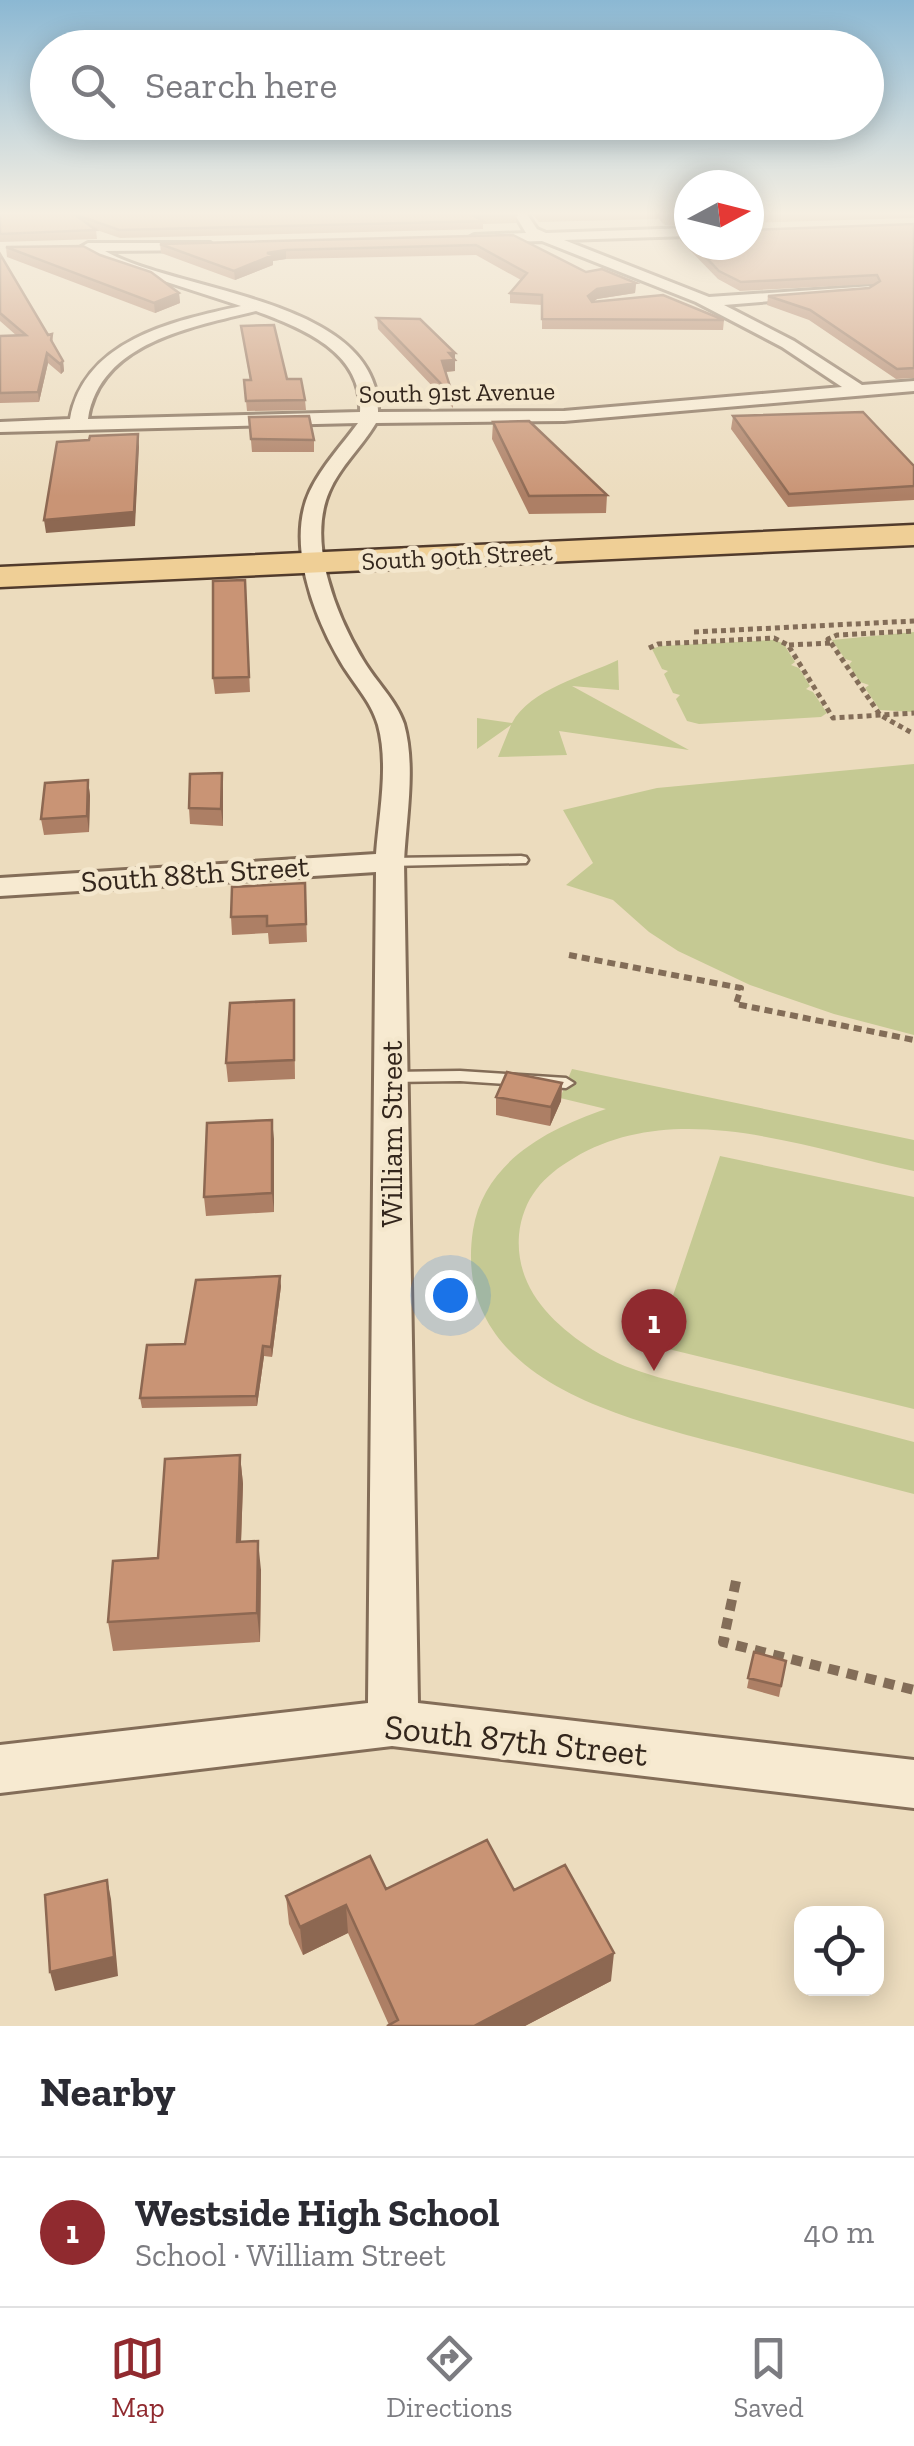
<!DOCTYPE html>
<html lang="en">
<head>
<meta charset="utf-8">
<style>
	body { margin:0; font-family:"Zilla Slab",serif; background:#f2f2f3; color:#2b2b33 }
	.controls { position:absolute; right:30px; bottom:30px; display:grid; overflow:hidden; border-radius:20px; box-shadow:0 5px 25px #0003 }
	.controls button { width:90px; height:90px; display:grid; place-items:center; padding:0; border:0; border-bottom:2px solid #e1e1e2; background:#fff; color:#2b2b33; font:50px sans-serif }
	.compass { position:absolute; left:674px; top:170px; width:90px; height:90px; border-radius:50%; background:#fff; box-shadow:0 5px 25px #0003; rotate:83deg }
	.you { position:absolute; left:450px; top:1295px; width:35px; height:35px; margin:-25px; border:8px solid #fff; border-radius:50%; background:#1a73e8; box-shadow:0 0 0 15px #1a73e833 }
	.badge { display:grid; place-items:center; width:65px; height:65px; border-radius:50%; background:#902a2f; color:#fff; font-size:32px; font-weight:700 }
	.pin { position:absolute; translate:-50% -82px; filter:drop-shadow(0 2px 5px #0008) }
	.pin::after { content:''; position:absolute; top:52px; width:35px; height:30px; background:inherit; clip-path:polygon(0 0,100% 0,50% 100%) }
	.list { margin:0; padding:0; list-style:none }
	h2 { display:flex; justify-content:space-between; align-items:center; height:130px; margin:0; padding:0 40px; font-size:42px }
	h2 small { font-size:32px; font-weight:400; color:#7c7c81 }
	.list li { display:grid; grid-template-columns:65px 1fr auto; gap:30px; align-items:center; box-sizing:border-box; height:150px; padding:0 40px; border-top:2px solid #e1e1e2 }
	.list b { display:block; font-size:38px; white-space:nowrap }
	.list p { margin:0; font-size:32px; white-space:nowrap; color:#7c7c81 }
	.list em { font-size:32px; font-style:normal; color:#7c7c81 }
	.icon { flex:none; width:55px; height:55px; fill:none; stroke:currentColor; stroke-width:2; stroke-linecap:round; stroke-linejoin:round }
	.map { position:relative; flex:none; width:914px; height:2026px; overflow:hidden }
	.search { position:absolute; background:#fff; box-shadow:0 5px 25px #0003; left:30px; right:30px; top:30px; height:110px; display:flex; align-items:center; gap:25px; box-sizing:border-box; padding:0 35px; border-radius:55px; color:#7c7c81; font-size:38px }
	.sheet { height:280px; background:#fff }
	nav { display:flex; justify-content:space-around; align-items:center; box-sizing:border-box; height:140px; border-top:2px solid #e1e1e2; background:#fff; font-size:28px; color:#7c7c81 }
	nav a { display:grid; justify-items:center; gap:5px }
	nav .on { color:#902a2f }
	.map>svg:first-child { display:block }
	.green { fill:#c5c993 }
	.lines { fill:none; stroke-linecap:round; stroke-linejoin:round }
	.service-casing { stroke:#836d58; stroke-width:5 }
	.minor-casing { stroke:#836d58; stroke-width:6 }
	.primary-casing { stroke:#513b2c; stroke-width:5 }
	.path-far2 { stroke:#836d58; stroke-width:5; stroke-dasharray:5 4; stroke-linecap:butt }
	.path-far1 { stroke:#836d58; stroke-width:6; stroke-dasharray:8 5; stroke-linecap:butt }
	.path { stroke:#836d58; stroke-width:10; stroke-dasharray:11 8; stroke-linecap:butt }
	.service { fill:#f7ead1; fill-rule:evenodd }
	.minor { fill:#f7ead1; fill-rule:evenodd }
	.primary { fill:#efcf96; fill-rule:evenodd }
	.wall { fill:#ad7f65 }
	.shaded-wall { fill:#8d6852 }
	.building { fill:#c99475; stroke:#8d6852; stroke-width:2.5 }
	.labels { text-anchor:middle; dominant-baseline:central; stroke-width:9; stroke-linejoin:round; paint-order:stroke }
	.far-street-label { font-size:25px; fill:#33261c; stroke:#f4e7cd }
	.street-label { font-size:30px; fill:#33261c; stroke:#f4e7cd }
	.near-street-label { font-size:35px; fill:#33261c; stroke:#f4e7cd }
</style>
</head>
<body>
<div class="map">
<svg width="914" height="2026" viewBox="0 0 914 2026">
	<rect width="100%" height="100%" fill="#ecdcbe"/>
	<path class="green" d="M914,632V712L880,710L865,688L869,685L860,682L849,665L852,661L845,659L832,640Z
		M773,640L783,643L795,662L791,665L799,668L810,686L806,689L813,692L827,713L821,717L699,724L687,721L676,699L680,695L673,693L664,674L668,671L662,669L652,649L660,646Z
		M618,660L619,690L572,686L689,750L559,731L567,755L498,757L511,725L477,749V718L512,723C530,689 585,676 618,660Z
		M914,764V1035L834,1014L750,985L678,951L649,932L613,900L566,885L593,863L563,810L657,788Z
		M572,1069L914,1140V1171C806,1148 676,1097 574,1158C543,1176 523,1198 519,1235C515,1287 551,1323 593,1350C633,1375 684,1383 729,1395C791,1410 852,1426 914,1442V1494C855,1479 796,1463 737,1448C627,1419 450,1382 473,1230C484,1162 547,1129 606,1109L560,1098Z
		M720,1156L914,1197V1409L656,1346Z"/>
	<g class="lines">
		<defs>
			<path id="service" d="M521,856L526,857L528,860L526,863L390,866L383,862L390,858Z
				M460,1071L566,1078L574,1083L566,1088L460,1081L391,1082L383,1077L391,1072Z"/>
			<path id="minor" d="M514,213H526L537,229L546,233L689,228V236L564,240L709,297L873,286L875,289L868,293L724,305L794,341L862,385L914,381V391L564,421L376,423C362,447 340,466 329,492C307,543 336,615 363,660C376,682 396,700 404,724C416,767 406,818 404,862L418,1703L914,1760V1808L392,1746L0,1793V1745L368,1703L376,872L0,896V878L376,854C379,813 389,765 378,725C371,700 351,681 339,659C313,614 286,542 310,491C322,466 342,445 358,423L0,432V422L70,419C84,340 173,321 241,306L102,261L83,250L81,247L88,243H210L212,246L205,250L105,251C178,293 380,298 378,412L564,411L842,387L782,347L696,302L542,241L474,243L467,239L474,235L526,233ZM256,311C304,329 363,352 360,412L88,419C100,342 192,327 256,311Z"/>
			<path id="primary" d="M914,525V545L0,587V567Z"/>
		</defs>
		<use href="#service" class="service-casing"/>
		<use href="#minor" class="minor-casing"/>
		<use href="#primary" class="primary-casing"/>
		<path class="path-far2" d="M694,632L914,621
			M831,643L880,715L914,734
			M789,645L831,643L828,639L837,635L914,631
			M649,648L658,644L774,638L788,645L833,718L914,713"/>
		<path class="path-far1" d="M569,955L741,988L736,1004L914,1040"/>
		<path class="path" d="M736,1581L723,1642L914,1690"/>
		<use href="#service" class="service"/>
		<use href="#minor" class="minor"/>
		<use href="#primary" class="primary"/>
	</g>
	<path class="wall" d="M0,213L516,215V223L483,224V229L120,238L94,229L96,230L97,239L0,242Z
		M531,213H689V225H665L659,219L539,222Z
		M749,213H914V218L749,223Z
		M914,224V378L896,379L809,320L767,305L768,296L869,288L875,284L740,291L718,279L680,240V232L689,231V245H749L750,230Z
		M513,235L586,272L636,283L635,293L597,299L592,302L724,320L723,330L542,329V305L510,303V293L521,280L476,255L286,259L273,261V265L235,280L161,253L160,244Z
		M6,247L100,255L179,293L180,303L155,313L7,257Z
		M0,254L48,335L52,334L53,344L63,361L64,371L61,374L48,363L39,402L0,403V336H17L0,321Z
		M377,318L455,353V371L446,372L453,396V408L378,329Z
		M241,326L305,400L306,410L247,411L244,380H250Z
		M733,416L914,466V500L788,507L731,429Z
		M249,417L314,440V452H252Z
		M493,422L607,495L606,513L529,514L492,439Z
		M245,580L250,692L215,694L213,678Z
		M222,773L223,826L190,824L189,808Z
		M88,780L90,796L89,832L44,835L41,819Z
		M305,883L307,942L269,944L268,933L232,935L231,917Z
		M294,1000L295,1079L228,1082L226,1063Z
		M562,1083L561,1101L550,1126L496,1115V1097Z
		M272,1120L274,1212L206,1216L204,1197Z
		M281,1286L272,1357L264,1356L257,1406L142,1408L140,1398L185,1344Z
		M240,1455L243,1484L241,1542L261,1570L260,1642L113,1651L108,1622Z
		M754,1652L786,1661L779,1697L747,1688Z
		M386,1889L514,1890L611,1981L525,2026H387L389,2025L348,1933L303,1955L289,1924L286,1896Z"/>
	<path class="shaded-wall" d="M286,250V259L273,261V265L235,280L234,271L267,253Z
		M636,283L635,293L597,299L587,307L588,296L597,289Z
		M179,293L180,303L155,313L154,303Z
		M47,353L48,363L39,402L38,392Z
		M449,353H455V371L442,372V361Z
		M63,361L64,371L61,374L60,364Z
		M138,434L139,447L135,526L46,533L44,520Z
		M222,773L223,789V826L221,809Z
		M88,780L90,796L89,832L87,816Z
		M562,1083L561,1101L550,1126L551,1107Z
		M272,1120L274,1139V1212L272,1193Z
		M280,1276L281,1286L272,1357L271,1347Z
		M263,1346L264,1356L257,1406L256,1396Z
		M240,1455L243,1484L240,1571L237,1542Z
		M258,1541L261,1570L260,1642L257,1613Z
		M107,1880L111,1899L118,1976L55,1991L50,1972Z
		M346,1905L348,1933L303,1955L300,1927Z
		M614,1953L611,1981L525,2026H474Z"/>
	<path class="building" d="M0,213H515L516,215L474,216L483,221L119,230L74,214L96,230L0,234Z
		M538,213H590L540,214Z
		M662,213H689V217H666Z
		M749,213H829L749,216Z
		M914,224V368L897,369L810,310L768,296L869,288L880,281L877,275L741,282L719,271L694,245H749V228L750,230Z
		M689,231V240L680,232Z
		M513,235L586,272L602,269L636,283L597,289L588,296L592,302L663,295L724,320L542,319V295L510,293L527,273L476,245L286,250L267,253L273,255L234,271L160,244Z
		M83,246L100,255L151,272L179,293L154,303L6,247Z
		M0,254L48,335L52,334L51,340L63,361L60,364L47,353L38,392L0,393V336L26,335L0,313Z
		M377,318L420,319L455,353H449L455,360L442,361L453,396Z
		M274,325L287,379H301L305,400L246,401L244,380H251L241,326Z
		M863,412L914,466V486L789,494L733,416Z
		M309,416L314,440L251,439L249,417Z
		M529,421L607,495L529,496L493,422Z
		M138,434L134,512L44,520L57,442L89,440L90,436Z
		M245,580L249,677L213,678V581Z
		M222,773L221,809L189,808L190,774Z
		M88,780L87,816L41,819L45,783Z
		M305,883L306,924L267,926V916L231,917L232,887Z
		M294,1000V1060L226,1063L230,1003Z
		M507,1072L562,1083L551,1107L496,1097Z
		M272,1120V1193L204,1197L207,1123Z
		M280,1276L271,1347L263,1346L256,1396L140,1398L147,1345L185,1344L196,1280Z
		M240,1455L237,1542L258,1541L257,1613L108,1622L113,1561L158,1558L165,1459Z
		M754,1652L786,1661L781,1686L748,1678Z
		M487,1840L514,1890L565,1865L614,1953L474,2026H387L398,2020L346,1905L300,1927L286,1896L370,1856L386,1889Z
		M107,1880L114,1957L50,1972L45,1895Z"/>
	<linearGradient id="sky" x2="0" y2="1"><stop stop-color="#8bb8d3"/><stop offset="0.43" stop-color="#f6efe2"/><stop offset="1" stop-color="#f6efe2" stop-opacity="0"/></linearGradient>
	<rect width="914" height="496" fill="url(#sky)"/>
	<g class="labels">
		<g class="far-street-label">
			<text transform="translate(457 392) rotate(-1)">South 91st Avenue</text>
			<text transform="translate(457 556) rotate(-3)">South 90th Street</text>
		</g>
		<g class="street-label">
			<text transform="translate(195 874) rotate(-4)">South 88th Street</text>
			<text transform="translate(392 1134) rotate(-90)">William Street</text>
		</g>
		<g class="near-street-label">
			<text transform="translate(516 1740) rotate(6)">South 87th Street</text>
		</g>
	</g>
</svg>
<div class="controls">
<button><svg class="icon" aria-label="locate" viewBox="0 0 24 24"><circle cx="12" cy="12" r="6"/><path d="M12 2v4M12 18v4M2 12h4M18 12h4"/></svg></button>
</div>
<svg class="compass" viewBox="-18 -18 36 36"><path d="M0-13l5 13h-10z" fill="#e53935"/><path d="M0 13l5-13h-10z" fill="#7c7c81"/></svg>
<div class="you"></div>
<div class="pin badge" style="left:654px;top:1371px">1</div>
<div class="search"><svg class="icon" aria-label="search" viewBox="0 0 24 24"><circle cx="10" cy="10" r="6"/><path d="M15 15l6 6"/></svg>Search here</div>
</div>
<section class="sheet">
<h2>Nearby<small></small></h2>
<ul class="list">
<li><span class="badge">1</span><div><b>Westside High School</b><p>School · William Street</p></div><em>40 m</em></li>
</ul>
</section>
<nav>
<a class="on"><svg class="icon" aria-label="map" viewBox="0 0 24 24"><path d="M3 6l6-2 6 2 6-2v14l-6 2-6-2-6 2zM9 4v14M15 6v14"/></svg>Map</a>
<a><svg class="icon" aria-label="directions" viewBox="0 0 24 24"><path d="M12 3l9 9-9 9-9-9zM9 14v-3h6M13 9l2 2-2 2"/></svg>Directions</a>
<a><svg class="icon" aria-label="saved" viewBox="0 0 24 24"><path d="M7 4h10v16l-5-4-5 4z"/></svg>Saved</a>
</nav>
</body>
</html>
